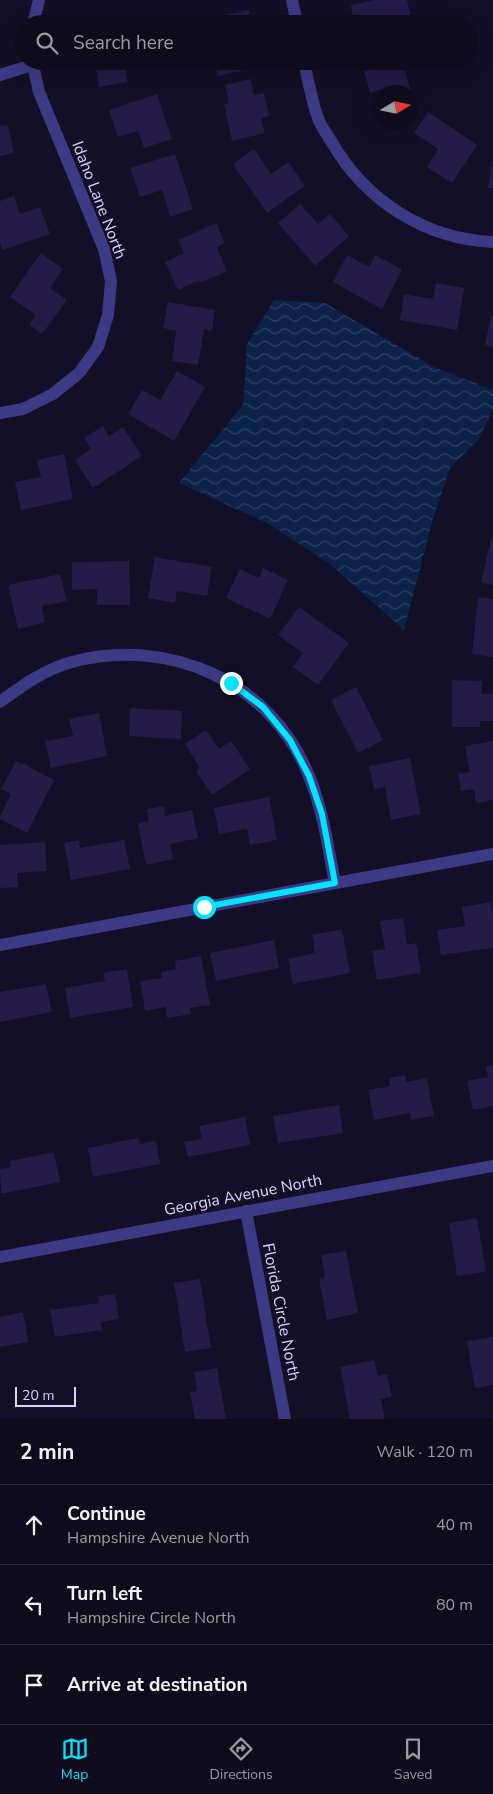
<!DOCTYPE html>
<html lang="en">
<head>
<meta charset="utf-8">
<style>
	body { margin:0; font-family:"Nunito Sans",sans-serif; background:#171425; color:#f1f3f6 }
	.compass { position:absolute; left:373px; top:85px; width:45px; height:45px; border-radius:50%; background:#0e0b1c; box-shadow:0 5px 20px #0002; rotate:80deg }
	.scale { position:absolute; left:15px; bottom:12px; width:61px; box-sizing:border-box; padding-left:5px; border:2px solid #d9d4ff; border-top:0; font-size:14px; line-height:18px; white-space:nowrap; color:#d9d4ff; -webkit-text-stroke:4px #130f26; paint-order:stroke }
	.stop { position:absolute; width:15px; height:15px; margin:-11px; border:4px solid #00e5ff; border-radius:50%; background:#fff }
	.stop.end { background:#00e5ff; border-color:#fff; box-shadow:0 1px 5px #0008 }
	.list { margin:0; padding:0; list-style:none }
	h2 { display:flex; justify-content:space-between; align-items:center; height:65px; margin:0; padding:0 20px; font-size:21px }
	h2 small { font-size:16px; font-weight:400; color:#9b9ba3 }
	.list li { display:grid; grid-template-columns:32px 1fr auto; gap:15px; align-items:center; box-sizing:border-box; height:80px; padding:0 20px; border-top:1px solid #2e2b3b }
	.list b { display:block; font-size:19px; white-space:nowrap }
	.list p { margin:0; font-size:16px; white-space:nowrap; color:#9b9ba3 }
	.list em { font-size:16px; font-style:normal; color:#9b9ba3 }
	.icon { flex:none; width:28px; height:28px; fill:none; stroke:currentColor; stroke-width:2; stroke-linecap:round; stroke-linejoin:round }
	.map { position:relative; flex:none; width:493px; height:1419px; overflow:hidden }
	.search { position:absolute; background:#0e0b1c; box-shadow:0 5px 20px #0002; left:15px; right:15px; top:15px; height:55px; display:flex; align-items:center; gap:12px; box-sizing:border-box; padding:0 18px; border-radius:28px; color:#9b9ba3; font-size:19px }
	.sheet { height:305px; background:#0e0b1c }
	nav { display:flex; justify-content:space-around; align-items:center; box-sizing:border-box; height:70px; border-top:1px solid #2e2b3b; background:#0e0b1c; font-size:14px; color:#9b9ba3 }
	nav a { display:grid; justify-items:center; gap:2px }
	nav .on { color:#00e5ff }
	.map>svg:first-child { display:block }
	.water { fill:url(#water-waves) }
	.building { fill:#241b47 }
	.lines { fill:none; stroke-linecap:round; stroke-linejoin:round }
	.minor { stroke:#3d3a85; stroke-width:12 }
	.route { stroke:#00e5ff; stroke-width:6 }
	.labels { text-anchor:middle; dominant-baseline:central; stroke-width:4.5; stroke-linejoin:round; paint-order:stroke }
	.street-label { font-size:16px; fill:#d9d4ff; stroke:#130f26 }
</style>
</head>
<body>
<div class="map">
<svg width="493" height="1419" viewBox="0 0 493 1419">
	<defs>
		<pattern id="water-waves" width="16" height="10" patternUnits="userSpaceOnUse" patternTransform="scale(1.25)"><rect width="16" height="10" fill="#0c2248"/><path d="M0 5q4-4 8 0t8 0" fill="none" stroke="#2f4163"/></pattern>
	</defs>
	<rect width="100%" height="100%" fill="#130f26"/>
	<path class="water" d="M274,300L325,303L434,367L493,390V409L479,439L450,468L432,522L404,630L330,564L267,523L179,483L243,405L247,344Z"/>
	<path class="building" d="M374,0H407L411,20L391,24H354L351,5Z
		M249,10L251,24H207L206,19Z
		M95,61H124L127,82L99,87Z
		M215,61H243L245,70L218,76Z
		M367,61H409L410,67L404,69L411,92H384L383,89L370,93L362,63Z
		M250,79L254,95L264,93L269,116L261,118L265,133L232,141L224,104L229,103L225,85Z
		M157,94L172,139L144,148L138,131L118,137L109,110Z
		M428,112L477,145L452,183L427,167L438,149L414,133Z
		M8,125L14,153L0,156V126Z
		M254,149L271,174L288,162L305,186L267,213L233,164Z
		M175,154L193,209L170,217L162,190L140,197L130,168Z
		M492,162H493V188H488Z
		M14,196L20,214L40,207L50,234L3,250L0,243V201Z
		M300,204L318,224L330,214L349,236L315,266L278,223Z
		M216,223L225,243L217,247L227,271L201,283L200,280L178,290L165,262L184,253L178,240Z
		M41,253L63,269L50,288L67,300L42,334L29,324L36,315L10,297Z
		M347,255L369,267L375,255L402,269L382,309L333,282Z
		M436,283L464,288L457,330L400,320L404,294L433,299Z
		M168,302L215,310L212,331L204,329L198,365L172,361L176,331L163,328Z
		M491,315L493,316V347L485,345Z
		M177,371L205,387L174,441L128,414L142,390L160,400Z
		M103,426L109,436L123,427L142,456L93,488L75,460L91,449L84,438Z
		M64,454L73,499L21,510L15,482L41,477L37,460Z
		M492,535H493V585L481,582Z
		M155,557L212,567L207,596L177,591L175,603L148,598Z
		M129,561L130,605H97V589L72,590V562Z
		M263,568L288,580L270,619L226,598L240,569L259,578Z
		M60,574L67,601L42,606L45,622L18,629L8,585Z
		M478,597L493,599V657L472,654Z
		M299,607L349,643L318,685L293,667L303,653L278,635Z
		M452,680L482,681L481,694H493V721H480V727H452Z
		M356,687L383,740L358,753L331,700Z
		M130,708L182,711L181,739L129,736Z
		M99,713L107,756L51,768L45,741L73,736L69,719Z
		M206,730L219,749L231,741L250,769L212,795L196,771L200,768L185,744Z
		M493,741V800L476,803L474,789L461,791L458,774L470,772L465,746Z
		M410,758L421,814L391,820L385,787L374,789L369,766Z
		M16,761L21,764L22,763L54,780L27,833L0,819V816L11,794L1,789Z
		M269,797L277,840L250,845L247,829L219,834L214,808Z
		M164,806L165,816L192,810L198,838L170,844L173,859L146,865L138,823L149,821L147,809Z
		M79,840L80,848L124,840L130,869L71,880L64,843Z
		M45,842L47,871L17,873L18,887L0,888V845Z
		M491,902L493,916V948L441,955L437,930L465,926L462,907Z
		M403,918L407,945L416,943L421,973L377,980L372,951L385,949L380,921Z
		M342,929L350,973L293,984L288,959L315,953L312,935Z
		M274,940L279,968L216,981L210,953Z
		M201,956L210,1005L190,1008L191,1014L167,1018L166,1007L145,1011L140,981L162,978L161,972L176,969L175,961Z
		M127,969L133,1007L70,1018L65,988L105,981L103,973Z
		M46,984L52,1012L0,1022V992Z
		M493,1065V1106L473,1110L467,1081L488,1077L486,1067Z
		M405,1075L406,1082L427,1078L434,1116L411,1120L410,1113L374,1120L368,1090L390,1086L389,1078Z
		M339,1105L343,1133L278,1143L273,1116Z
		M245,1117L250,1145L188,1157L184,1142L202,1139L199,1126Z
		M138,1138L140,1144L156,1141L160,1164L93,1177L88,1148Z
		M54,1152L60,1182L1,1194L0,1169L11,1167L10,1161Z
		M477,1218L486,1272L457,1276L449,1223Z
		M346,1251L358,1313L327,1320L319,1279L325,1277L321,1255Z
		M200,1279L211,1348L185,1352L174,1283Z
		M115,1294L119,1319L101,1322L102,1330L55,1337L50,1310L99,1303L98,1296Z
		M23,1312L28,1342L0,1347V1317Z
		M493,1337V1385L475,1388L467,1341Z
		M374,1360L378,1376L387,1374L392,1397L381,1399L385,1419H350L340,1367Z
		M217,1368L226,1419H195L190,1392L197,1391L194,1372Z"/>
	<g class="lines">
		<path class="minor" d="M292,0L297,24
			M33,24L39,0
			M304,61C308,81 312,102 319,121C322,128 327,134 331,141C365,200 424,239 493,242
			M0,75L32,65
			M0,413L23,409L53,394L79,373L98,347L108,315L111,281L104,249L39,92L32,61
			M0,702C22,686 45,669 72,662C169,636 272,682 309,776C323,810 328,847 335,883
			M0,945L493,854
			M246,1211L285,1419
			M0,1257L493,1166"/>
	</g>
	<g class="lines">
		<path class="route" d="M204,907L335,883L322,814L309,776L290,740L263,707L231,683"/>
	</g>
	<g class="labels">
		<g class="street-label">
			<text transform="translate(99 200) rotate(69)">Idaho Lane North</text>
			<text transform="translate(243 1195) rotate(-11)">Georgia Avenue North</text>
			<text transform="translate(281 1312) rotate(79)">Florida Circle North</text>
		</g>
	</g>
</svg>
<svg class="compass" viewBox="-18 -18 36 36"><path d="M0-13l5 13h-10z" fill="#e53935"/><path d="M0 13l5-13h-10z" fill="#9b9ba3"/></svg>
<div class="scale">20 m</div>
<div class="stop" style="left:204px;top:907px"></div>
<div class="stop end" style="left:231px;top:683px"></div>
<div class="search"><svg class="icon" aria-label="search" viewBox="0 0 24 24"><circle cx="10" cy="10" r="6"/><path d="M15 15l6 6"/></svg>Search here</div>
</div>
<section class="sheet">
<h2>2 min<small>Walk · 120 m</small></h2>
<ul class="list">
<li><svg class="icon" aria-label="ahead" viewBox="0 0 24 24"><path d="M12 20V5M6 11l6-6 6 6"/></svg><div><b>Continue</b><p>Hampshire Avenue North</p></div><em>40 m</em></li>
<li><svg class="icon" aria-label="left" viewBox="0 0 24 24"><path d="M17 20v-9H6M10 6l-5 5 5 5"/></svg><div><b>Turn left</b><p>Hampshire Circle North</p></div><em>80 m</em></li>
<li><svg class="icon" aria-label="arrive" viewBox="0 0 24 24"><path d="M6 21V4h12l-3 4 3 4H6"/></svg><div><b>Arrive at destination</b></div></li>
</ul>
</section>
<nav>
<a class="on"><svg class="icon" aria-label="map" viewBox="0 0 24 24"><path d="M3 6l6-2 6 2 6-2v14l-6 2-6-2-6 2zM9 4v14M15 6v14"/></svg>Map</a>
<a><svg class="icon" aria-label="directions" viewBox="0 0 24 24"><path d="M12 3l9 9-9 9-9-9zM9 14v-3h6M13 9l2 2-2 2"/></svg>Directions</a>
<a><svg class="icon" aria-label="saved" viewBox="0 0 24 24"><path d="M7 4h10v16l-5-4-5 4z"/></svg>Saved</a>
</nav>
</body>
</html>
